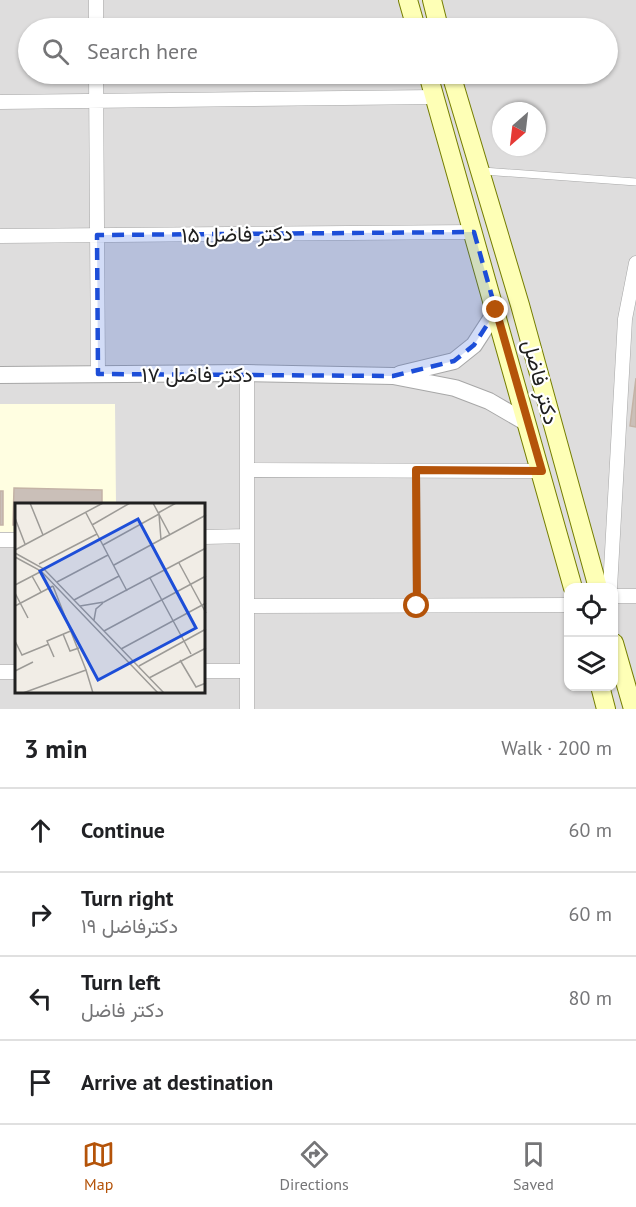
<!DOCTYPE html>
<html lang="en">
<head>
<meta charset="utf-8">
<style>
	body { margin:0; font-family:"PT Sans",Vazirmatn,sans-serif; background:#f6f6f6; color:#202124 }
	.controls { position:absolute; right:18px; bottom:18px; display:grid; overflow:hidden; border-radius:12px; box-shadow:0 2px 4px #0004 }
	.controls button { width:54px; height:54px; display:grid; place-items:center; padding:0; border:0; border-bottom:2px solid #e0e0e0; background:#fff; color:#202124; font:30px sans-serif }
	.compass { position:absolute; left:492px; top:102px; width:54px; height:54px; border-radius:50%; background:#fff; box-shadow:0 2px 4px #0004; rotate:208deg }
	.stop { position:absolute; width:18px; height:18px; margin:-14px; border:4px solid #b45309; border-radius:50%; background:#fff }
	.stop.end { background:#b45309; border-color:#fff; box-shadow:0 2px 6px #0008 }
	.list { margin:0; padding:0; list-style:none }
	h2 { display:flex; justify-content:space-between; align-items:center; height:78px; margin:0; padding:0 24px; font-size:26px }
	h2 small { font-size:20px; font-weight:400; color:#757577 }
	.list li { display:grid; grid-template-columns:39px 1fr auto; gap:18px; align-items:center; box-sizing:border-box; height:84px; padding:0 24px; border-top:2px solid #e0e0e0 }
	.list b { display:block; font-size:22px; white-space:nowrap }
	.list p { margin:0; font-size:20px; white-space:nowrap; color:#757577 }
	.list em { font-size:20px; font-style:normal; color:#757577 }
	.icon { flex:none; width:33px; height:33px; fill:none; stroke:currentColor; stroke-width:2; stroke-linecap:round; stroke-linejoin:round }
	.map { position:relative; flex:none; width:636px; height:709px; overflow:hidden }
	.search { position:absolute; background:#fff; box-shadow:0 2px 4px #0004; left:18px; right:18px; top:18px; height:66px; display:flex; align-items:center; gap:15px; box-sizing:border-box; padding:0 21px; border-radius:33px; color:#757577; font-size:22px }
	.sheet { height:414px; background:#fff }
	nav { display:flex; justify-content:space-around; align-items:center; box-sizing:border-box; height:84px; border-top:2px solid #e0e0e0; background:#fff; font-size:16px; color:#757577 }
	nav a { display:grid; justify-items:center; gap:3px }
	nav .on { color:#b45309 }
	.map>svg:first-child { display:block }
	.residential { fill:#dedddd; fill-rule:evenodd }
	.education { fill:#fffee1 }
	.building { fill:#cabfb8; stroke:#c4b3a6; stroke-width:1.5 }
	.lines { fill:none; stroke-linecap:round; stroke-linejoin:round }
	.service-casing { stroke:#a7a7a7; stroke-width:8 }
	.minor-casing { stroke:#a7a7a7; stroke-width:15 }
	.tertiary-casing { stroke:#a7a7a7; stroke-width:18 }
	.secondary-casing { stroke:#757e00; stroke-width:20 }
	.service { stroke:#fff; stroke-width:7 }
	.minor { stroke:#fff; stroke-width:14 }
	.tertiary { stroke:#fff; stroke-width:16 }
	.secondary { stroke:#feffb6; stroke-width:18 }
	.route { stroke:#b45309; stroke-width:8 }
	.marked { fill:#1d4ed8; fill-opacity:0.2; stroke:#1d4ed8; stroke-width:4.5; stroke-dasharray:12 8; stroke-linejoin:round }
	.labels { text-anchor:middle; dominant-baseline:central; stroke-width:4.5; stroke-linejoin:round; paint-order:stroke }
	.street-label { font-size:21px; fill:#202020; stroke:#fff }
	.inset-road { fill:none; stroke:#9d9b97; stroke-width:1.5 }
	.view { fill:#1d4ed8; fill-opacity:0.15; stroke:#1d4ed8; stroke-width:3 }
	.inset-edge { fill:none; stroke:#202020; stroke-width:3 }
</style>
</head>
<body>
<div class="map">
<svg width="636" height="709" viewBox="0 0 636 709">
	<rect width="100%" height="100%" fill="#f1ede6"/>
	<path class="residential" d="M0,0H636V709H0ZM28,28H608V74H28ZM501,111H537V147H501ZM16,505H204V692H16ZM568,588H614V686H568Z"/>
	<path class="education" d="M0,404H115L116,505H16V532H0Z"/>
	<path class="building" d="M636,378V427L630,426Z
		M14,488L102,490V505H16V525H13Z
		M0,491H3V525H0Z"/>
	<g class="lines">
		<defs>
			<path id="service" d="M483,171L636,182
				M416,470L417,606"/>
			<path id="minor" d="M96,0V28
				M96,74L98,374
				M0,102L435,97
				M0,236L474,232
				M247,373V709
				M247,470L541,471
				M204,537L247,536
				M0,540H16
				M610,588L625,319L636,263
				M614,596H636
				M247,606L568,605
				M204,671H247
				M0,672H16"/>
			<path id="tertiary" d="M400,374L454,361L474,345L496,311
				M0,375L247,373L393,376L455,388L489,401L527,423"/>
			<path id="secondary" d="M408,0L416,28
				M432,0L439,28
				M428,74L573,588
				M451,74L520,305L598,588
				M614,643L633,709
				M600,686L606,709"/>
		</defs>
		<use href="#service" class="service-casing"/>
		<use href="#minor" class="minor-casing"/>
		<use href="#tertiary" class="tertiary-casing"/>
		<use href="#secondary" class="secondary-casing"/>
		<use href="#service" class="service"/>
		<use href="#minor" class="minor"/>
		<use href="#tertiary" class="tertiary"/>
		<use href="#secondary" class="secondary"/>
	</g>
	<g class="lines">
		<path class="route" d="M417,606L416,470L542,471L496,310"/>
	</g>
	<path class="marked" d="M474,232L496,311L474,345L454,361L393,376L98,374L97,235Z"/>
	<g class="labels">
		<g class="street-label">
			<text transform="translate(237 234) rotate(-1)">دکتر فاضل ۱۵</text>
			<text x="197" y="374">دکتر فاضل ۱۷</text>
			<text transform="translate(541 382) rotate(75)">دکتر فاضل</text>
		</g>
	</g>
	<g transform="translate(15 503)">
		<rect width="190" height="190" fill="#f1ede6"/>
		<path class="inset-road" d="M15,0L28,32M138,0L155,32M71,10L112,88M143,10L161,0M0,15L10,41M77,22L115,0M88,42L144,11L146,37M0,47L88,0M0,50L29,66L149,190M0,54L26,68L143,190M164,60L191,110M24,61L82,31M99,62L191,12M17,73L26,89M135,75L176,151M42,79L93,52M0,82L25,69M38,83L71,167M0,90L13,115M59,97L104,73M0,103L38,83M65,103L89,99L191,45M79,117L81,106L88,100M89,128L191,73M48,131L55,148L64,145M0,138L7,152L34,141M106,146L191,100M39,154L32,138L58,127M165,157L181,184L191,180M124,163L191,126M0,168L18,159M134,175L191,145M8,190L71,167L78,190"/>
		<path class="view" d="M123,16L181,125L83,177L25,68Z"/>
		<rect width="190" height="190" class="inset-edge"/>
	</g>
</svg>
<div class="controls">
<button><svg class="icon" aria-label="locate" viewBox="0 0 24 24"><circle cx="12" cy="12" r="6"/><path d="M12 2v4M12 18v4M2 12h4M18 12h4"/></svg></button>
<button><svg class="icon" aria-label="layers" viewBox="0 0 24 24"><path d="M12 4l9 5-9 5-9-5zM3 14l9 5 9-5"/></svg></button>
</div>
<svg class="compass" viewBox="-18 -18 36 36"><path d="M0-13l5 13h-10z" fill="#e53935"/><path d="M0 13l5-13h-10z" fill="#757577"/></svg>
<div class="stop" style="left:417px;top:606px"></div>
<div class="stop end" style="left:496px;top:310px"></div>
<div class="search"><svg class="icon" aria-label="search" viewBox="0 0 24 24"><circle cx="10" cy="10" r="6"/><path d="M15 15l6 6"/></svg>Search here</div>
</div>
<section class="sheet">
<h2>3 min<small>Walk · 200 m</small></h2>
<ul class="list">
<li><svg class="icon" aria-label="ahead" viewBox="0 0 24 24"><path d="M12 20V5M6 11l6-6 6 6"/></svg><div><b>Continue</b></div><em>60 m</em></li>
<li><svg class="icon" aria-label="right" viewBox="0 0 24 24"><path d="M7 20v-9h11M14 6l5 5-5 5"/></svg><div><b>Turn right</b><p>دکترفاضل ۱۹</p></div><em>60 m</em></li>
<li><svg class="icon" aria-label="left" viewBox="0 0 24 24"><path d="M17 20v-9H6M10 6l-5 5 5 5"/></svg><div><b>Turn left</b><p>دکتر فاضل</p></div><em>80 m</em></li>
<li><svg class="icon" aria-label="arrive" viewBox="0 0 24 24"><path d="M6 21V4h12l-3 4 3 4H6"/></svg><div><b>Arrive at destination</b></div></li>
</ul>
</section>
<nav>
<a class="on"><svg class="icon" aria-label="map" viewBox="0 0 24 24"><path d="M3 6l6-2 6 2 6-2v14l-6 2-6-2-6 2zM9 4v14M15 6v14"/></svg>Map</a>
<a><svg class="icon" aria-label="directions" viewBox="0 0 24 24"><path d="M12 3l9 9-9 9-9-9zM9 14v-3h6M13 9l2 2-2 2"/></svg>Directions</a>
<a><svg class="icon" aria-label="saved" viewBox="0 0 24 24"><path d="M7 4h10v16l-5-4-5 4z"/></svg>Saved</a>
</nav>
</body>
</html>
